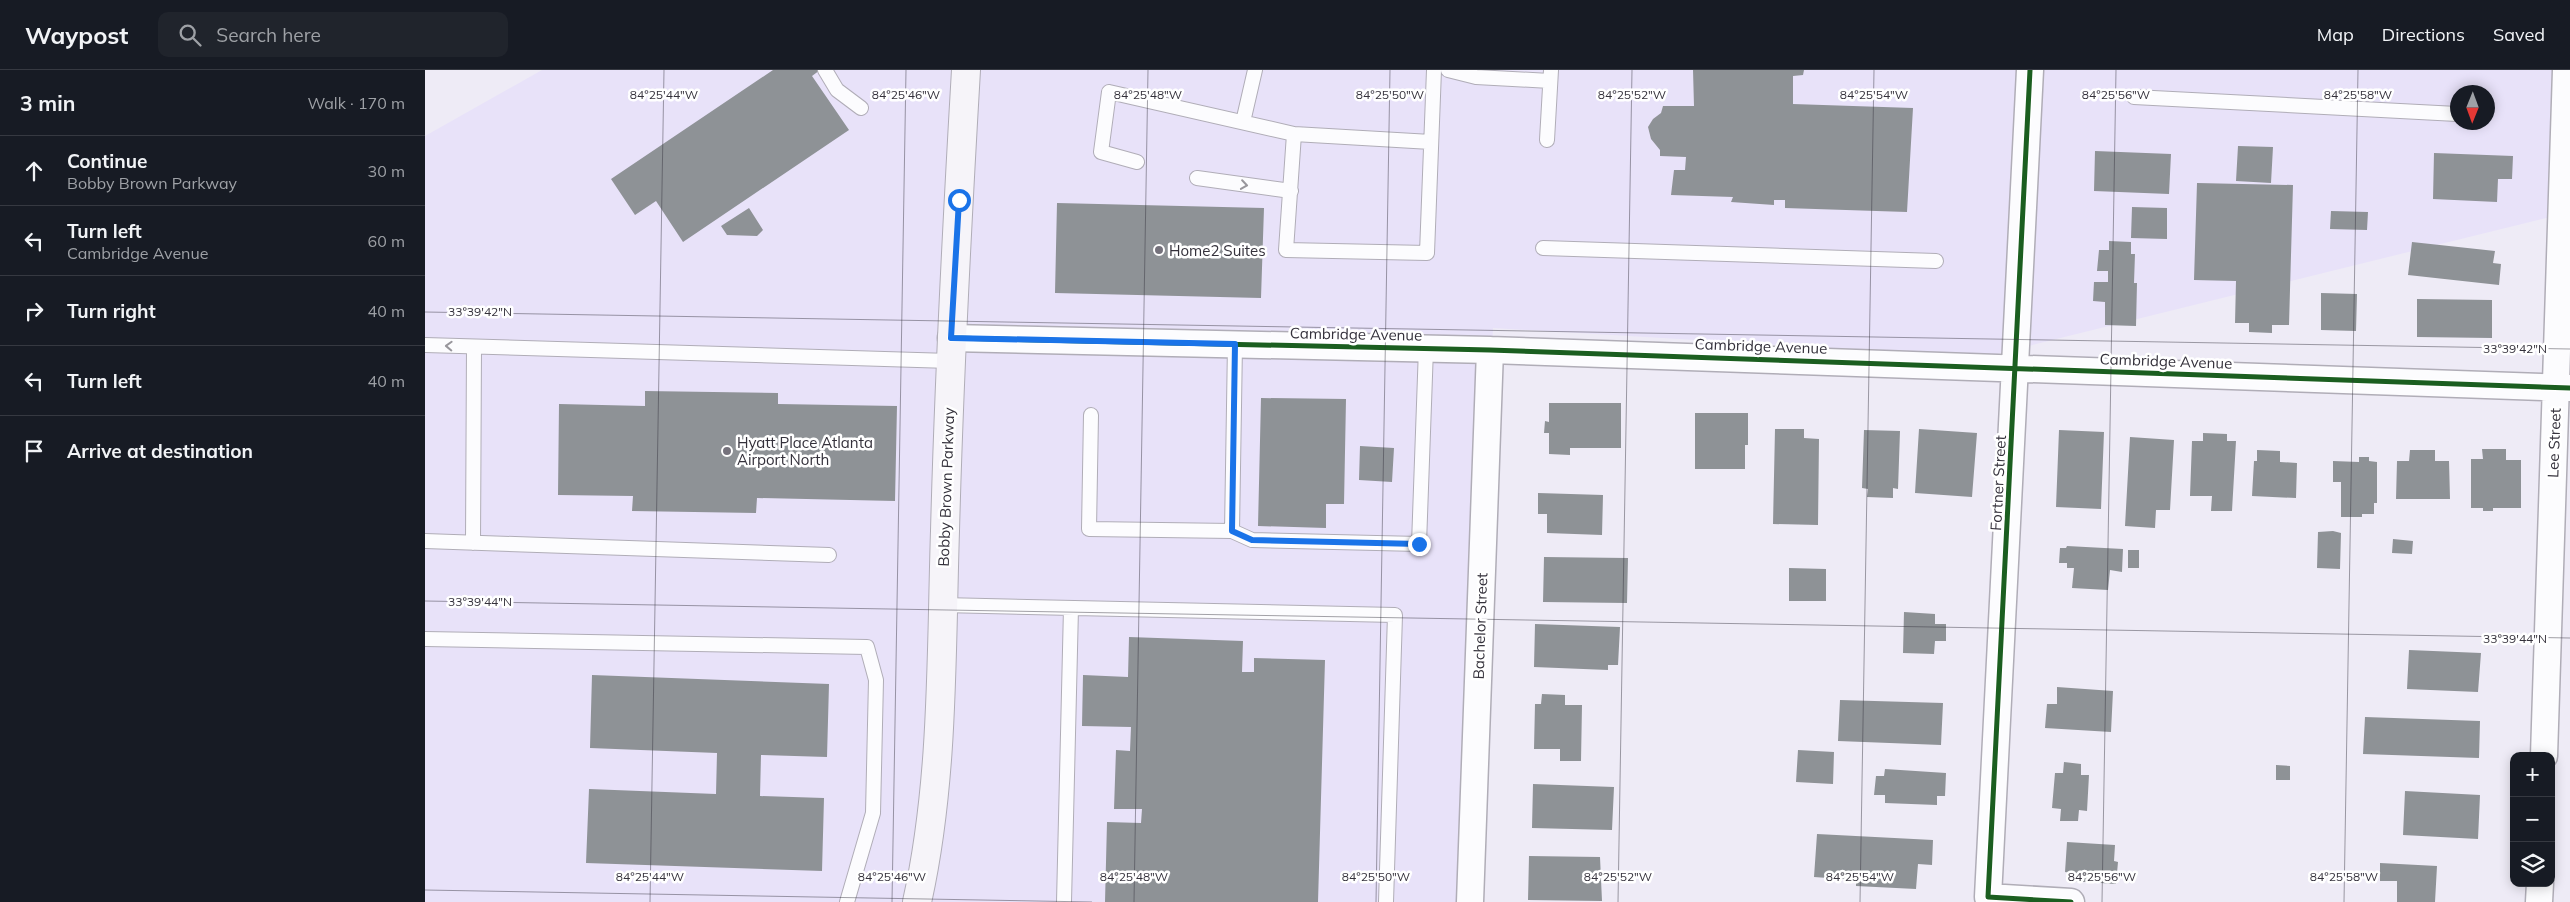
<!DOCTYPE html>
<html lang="en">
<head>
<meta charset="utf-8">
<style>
	body { margin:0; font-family:Mulish,sans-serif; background:#20242c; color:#f1f3f6 }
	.controls { position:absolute; right:15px; bottom:15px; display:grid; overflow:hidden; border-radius:10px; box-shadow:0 2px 12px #0003 }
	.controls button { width:45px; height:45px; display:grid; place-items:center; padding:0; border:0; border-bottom:1px solid #363941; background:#171b24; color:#f1f3f6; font:25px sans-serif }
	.compass { position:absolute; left:2025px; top:15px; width:45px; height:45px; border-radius:50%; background:#171b24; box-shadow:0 2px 12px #0003; rotate:181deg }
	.stop { position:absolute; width:15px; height:15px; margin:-11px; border:4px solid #1a73e8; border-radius:50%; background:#fff }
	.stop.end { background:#1a73e8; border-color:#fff; box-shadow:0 1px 5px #0008 }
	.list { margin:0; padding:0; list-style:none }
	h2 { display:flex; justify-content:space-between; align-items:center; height:65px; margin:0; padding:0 20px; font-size:21px }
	h2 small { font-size:16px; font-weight:400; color:#9ea1a6 }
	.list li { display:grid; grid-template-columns:32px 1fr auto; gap:15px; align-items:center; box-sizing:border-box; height:70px; padding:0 20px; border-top:1px solid #363941 }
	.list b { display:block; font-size:19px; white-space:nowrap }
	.list p { margin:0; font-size:16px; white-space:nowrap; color:#9ea1a6 }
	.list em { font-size:16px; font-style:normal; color:#9ea1a6 }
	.icon { flex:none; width:28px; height:28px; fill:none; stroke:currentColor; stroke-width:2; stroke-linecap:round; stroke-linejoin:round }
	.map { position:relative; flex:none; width:2145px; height:832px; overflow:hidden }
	header { display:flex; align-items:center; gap:30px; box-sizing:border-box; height:70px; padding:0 25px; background:#171b24; border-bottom:1px solid #363941 }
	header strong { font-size:24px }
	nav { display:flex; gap:28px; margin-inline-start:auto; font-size:18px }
	.search { width:350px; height:45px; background:#20242c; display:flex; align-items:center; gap:12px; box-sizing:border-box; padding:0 18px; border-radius:10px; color:#9ea1a6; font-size:19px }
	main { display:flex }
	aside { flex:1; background:#171b24 }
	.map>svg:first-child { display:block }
	.built { fill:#e8e2f9; fill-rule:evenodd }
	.building { fill:#8e9296 }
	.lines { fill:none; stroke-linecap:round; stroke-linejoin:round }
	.lane-casing { stroke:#b0adb7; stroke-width:16 }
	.street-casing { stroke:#b0adb7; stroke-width:29 }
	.secondary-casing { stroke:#b0adb7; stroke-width:30 }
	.lane { stroke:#fcfcfe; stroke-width:14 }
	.street { stroke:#fcfcfe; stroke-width:26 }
	.secondary { stroke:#f6f4f9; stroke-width:28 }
	.cycleway-casing { stroke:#fff; stroke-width:8 }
	.cycleway { stroke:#1b5e20; stroke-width:5 }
	.oneway { stroke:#98969c }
	.route { stroke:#1a73e8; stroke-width:6 }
	.ticks { fill:none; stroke:#34313b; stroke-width:1; stroke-opacity:0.45 }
	.poi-dot { fill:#75727c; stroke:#fff; stroke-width:2 }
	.labels { text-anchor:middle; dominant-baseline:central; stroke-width:5; stroke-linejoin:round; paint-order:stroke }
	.poi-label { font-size:15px; fill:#34313b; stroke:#fff; text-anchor:start }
	.street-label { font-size:15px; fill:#34313b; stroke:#fff }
	.ticks-label { font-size:12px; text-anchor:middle; fill:#34313b; stroke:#fff; stroke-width:5; stroke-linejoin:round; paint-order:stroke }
</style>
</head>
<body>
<header>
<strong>Waypost</strong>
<div class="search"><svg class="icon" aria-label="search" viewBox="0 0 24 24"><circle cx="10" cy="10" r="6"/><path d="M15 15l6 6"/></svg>Search here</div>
<nav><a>Map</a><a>Directions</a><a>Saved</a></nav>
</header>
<main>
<aside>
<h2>3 min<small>Walk · 170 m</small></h2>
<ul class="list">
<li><svg class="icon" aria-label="ahead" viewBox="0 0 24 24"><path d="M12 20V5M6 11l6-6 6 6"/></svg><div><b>Continue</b><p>Bobby Brown Parkway</p></div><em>30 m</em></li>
<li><svg class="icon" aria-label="left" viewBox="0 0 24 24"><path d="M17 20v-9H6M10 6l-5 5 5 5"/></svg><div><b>Turn left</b><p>Cambridge Avenue</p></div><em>60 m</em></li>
<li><svg class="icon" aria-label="right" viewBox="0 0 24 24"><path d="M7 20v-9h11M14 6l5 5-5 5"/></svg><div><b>Turn right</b></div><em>40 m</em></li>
<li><svg class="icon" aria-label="left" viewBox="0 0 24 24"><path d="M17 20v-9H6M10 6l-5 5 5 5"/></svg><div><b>Turn left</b></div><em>40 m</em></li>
<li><svg class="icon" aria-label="arrive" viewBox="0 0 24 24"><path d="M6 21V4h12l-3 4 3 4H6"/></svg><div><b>Arrive at destination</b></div></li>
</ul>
</aside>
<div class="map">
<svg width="2145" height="832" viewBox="0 0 2145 832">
	<rect width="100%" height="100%" fill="#eeebf6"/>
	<path class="built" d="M117,0H2145V142L1559,287L1068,258L1041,832H0V66ZM2032,22H2062V52H2032Z"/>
	<path class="building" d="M348,0H395L387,6L424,60L258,172L231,131L210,145L186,109Z
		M1268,0H1379L1378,5L1368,6V34L1488,38L1482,142L1360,138V130H1349V135L1306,132L1308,127L1246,125L1249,100H1260L1261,87L1235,86V80L1226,69L1223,57L1228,49L1236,43L1238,36H1269Z
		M1813,76L1848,77L1846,113L1811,111Z
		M1670,81L1746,84L1744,124L1669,121Z
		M2009,83L2088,86L2087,109H2073L2072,132L2008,129Z
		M1772,113L1868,115L1864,255H1847V263L1824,262V253H1810L1811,211L1769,210Z
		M632,133L839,138L836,228L630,223Z
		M1707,137L1742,138V169L1706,168Z
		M324,138L338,160L332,166L302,165L296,156Z
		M1906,141L1943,142L1942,160L1905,159Z
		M1684,171L1706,172V184H1710L1709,213H1712L1711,256L1680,255V232L1668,231L1669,212H1683V201H1672L1674,180H1684Z
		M1987,172L2070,181L2068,193L2076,194L2074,215L1983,205Z
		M1896,223L1932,224L1931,261L1896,260Z
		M1992,229L2067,230V268L1992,267Z
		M220,321L353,323V334L472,336L470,431L332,428L331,443L207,441L208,426L133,425L134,334L220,336Z
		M836,328L921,329L919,434H901V458L833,456Z
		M1124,333H1196V378H1145V385L1124,384V363H1119L1120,351L1124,352Z
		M1270,343H1323V375H1320V399H1270Z
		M1350,359H1379V368L1394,369L1393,455L1348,454Z
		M1494,359L1552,363L1547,427L1490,423Z
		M1439,360L1475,361L1473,419L1468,418V428L1442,427L1443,419L1437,418Z
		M1634,360L1679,362L1676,439L1631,437Z
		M1778,363L1802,364V371H1811L1807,441H1786L1787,426H1765L1767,371H1778Z
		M1705,367L1749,370L1745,440H1731L1730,458L1700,456Z
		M935,376L969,378L967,412L934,410Z
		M2057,379H2081V390H2096V438H2068V441H2058V438H2046V389H2058Z
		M1832,380L1855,381V392L1872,393L1871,428L1827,426L1829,391H1832Z
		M1985,380H2010V391H2024L2025,429H1971L1972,391H1984Z
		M1934,387H1944V391L1952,392V433H1949V444H1937V447H1916V412H1908V391L1934,392Z
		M1113,423L1178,425L1177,465L1122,463V444H1113Z
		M1908,461L1916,463L1915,499L1892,498L1893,462Z
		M1968,469L1988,471L1987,484L1967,483Z
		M1642,476L1698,479L1697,502L1685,500L1683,520L1647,518L1649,498H1642V493H1634L1635,478H1641Z
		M1703,480H1714V498H1703Z
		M1119,487L1203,488L1202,533L1118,532Z
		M1364,498L1401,499V531H1364Z
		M1479,542L1510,544V554H1521V571H1510L1509,584L1478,583Z
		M1110,554L1195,557L1193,595H1183V600L1109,597Z
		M704,567L818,571L817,602H829V588L900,590L893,832H680L682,752L716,753L717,739H689L691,680L705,681L706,657L657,656L658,605L703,607Z
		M1984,580L2056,583L2053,622L1982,619Z
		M167,605L404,614L402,687L336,685L335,726L399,728L397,801L161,793L164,719L291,724L292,683L165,678Z
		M1632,617L1688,621L1686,662L1620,658L1622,634H1632Z
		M1117,624L1140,625V635H1157L1156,691H1135V679H1109L1110,634H1116Z
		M1415,630L1518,633L1516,675L1413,671Z
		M1940,647L2055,651L2054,688L1938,684Z
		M1373,680L1409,682L1408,714L1371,712Z
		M1639,692L1656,694V705H1664L1662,741L1654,740L1653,751H1635L1636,739L1627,738L1630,703H1638Z
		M1851,695L1865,696V710H1851Z
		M1460,699L1521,703L1520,726H1512V735L1460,733V725H1449L1451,706H1459Z
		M1108,714L1189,717L1187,760L1107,758Z
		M1980,721L2055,725L2053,769L1978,765Z
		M1392,764L1508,770L1507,795L1493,794L1491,819L1431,816V810L1389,807Z
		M1642,772L1690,775L1689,791L1693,792L1691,814L1645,811L1646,803L1640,802Z
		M1104,786L1175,787L1177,831L1103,830Z
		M1955,793L2012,796L2010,832H1972V811H1955Z"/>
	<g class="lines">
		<defs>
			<path id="lane" d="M400,0L412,20L436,38
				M1023,0L1051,7L1125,11
				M1709,27L2032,44
				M818,52L830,0
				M869,64L861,180L1002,183L1009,0
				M1122,70L1126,0
				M712,92L676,82L684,22L869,64L1006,72
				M772,108L866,121
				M1118,178L1511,191
				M0,275L525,291
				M666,345L664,459L807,461L810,274
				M807,461L827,470L994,474L1001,278
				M0,471L404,485
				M48,473L49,277
				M517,535L970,545L961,832
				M0,569L442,577L451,610L448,743L422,832
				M639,832L646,538"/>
			<path id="street" d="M1605,0L1563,827L1646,832
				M526,268L1065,280L2145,318
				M2119,686L2141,0
				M1045,832L1065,280
				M2114,832L2115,813"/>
			<path id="secondary" d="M492,832C519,711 516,584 520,461C524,307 532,154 541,0"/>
		</defs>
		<use href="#lane" class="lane-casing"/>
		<use href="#street" class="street-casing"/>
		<use href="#secondary" class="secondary-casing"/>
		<use href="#lane" class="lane"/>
		<use href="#street" class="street"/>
		<use href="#secondary" class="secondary"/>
		<defs>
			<path id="cycleway" d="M1605,0L1563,827L1646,832
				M526,268L1065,280L2145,318"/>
		</defs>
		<use href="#cycleway" class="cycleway-casing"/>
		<use href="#cycleway" class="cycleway"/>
	</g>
	<defs><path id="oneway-chevron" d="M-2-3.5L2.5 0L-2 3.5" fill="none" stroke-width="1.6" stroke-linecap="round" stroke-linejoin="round" transform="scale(1.25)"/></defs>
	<g class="oneway">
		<use href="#oneway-chevron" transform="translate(819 115) rotate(8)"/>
		<use href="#oneway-chevron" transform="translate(24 276) rotate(-178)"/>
	</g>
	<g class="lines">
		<path class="route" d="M534,130L526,268L810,274L807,461L827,470L994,474"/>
	</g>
	<path class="ticks" d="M0,242L2145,279M0,531L2145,568M0,820L667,832M225,832L239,0M467,832L481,0M709,832L723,0M951,832L965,0M1193,832L1207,0M1435,832L1449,0M1677,832L1691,0M1919,832L1933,0"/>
	<g class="poi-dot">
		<circle cx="734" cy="180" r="5"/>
		<circle cx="302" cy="381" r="5"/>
	</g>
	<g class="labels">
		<g class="poi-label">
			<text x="744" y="180">Home2 Suites</text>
			<text x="312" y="372">Hyatt Place Atlanta<tspan x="312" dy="17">Airport North</tspan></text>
		</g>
		<g class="street-label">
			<text transform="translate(931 264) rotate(1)">Cambridge Avenue</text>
			<text transform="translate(1336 276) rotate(2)">Cambridge Avenue</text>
			<text transform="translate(1741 291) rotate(2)">Cambridge Avenue</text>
			<text transform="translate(2129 373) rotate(-88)">Lee Street</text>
			<text transform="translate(1573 413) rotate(-87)">Fortner Street</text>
			<text transform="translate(521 417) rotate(-88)">Bobby Brown Parkway</text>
			<text transform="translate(1055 556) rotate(-88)">Bachelor Street</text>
		</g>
	</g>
	<g class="ticks-label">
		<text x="239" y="29">84°25'44"W</text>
		<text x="481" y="29">84°25'46"W</text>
		<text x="723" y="29">84°25'48"W</text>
		<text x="965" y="29">84°25'50"W</text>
		<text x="1207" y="29">84°25'52"W</text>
		<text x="1449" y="29">84°25'54"W</text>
		<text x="1691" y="29">84°25'56"W</text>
		<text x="1933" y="29">84°25'58"W</text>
		<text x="55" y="246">33°39'42"N</text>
		<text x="2090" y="283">33°39'42"N</text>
		<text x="55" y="536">33°39'44"N</text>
		<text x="2090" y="573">33°39'44"N</text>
		<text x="225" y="811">84°25'44"W</text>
		<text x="467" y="811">84°25'46"W</text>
		<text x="709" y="811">84°25'48"W</text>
		<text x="951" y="811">84°25'50"W</text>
		<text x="1193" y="811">84°25'52"W</text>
		<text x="1435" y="811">84°25'54"W</text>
		<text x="1677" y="811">84°25'56"W</text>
		<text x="1919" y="811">84°25'58"W</text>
	</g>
</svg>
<div class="controls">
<button>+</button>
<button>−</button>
<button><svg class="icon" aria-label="layers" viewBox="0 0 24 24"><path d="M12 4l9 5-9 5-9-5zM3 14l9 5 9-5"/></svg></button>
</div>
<svg class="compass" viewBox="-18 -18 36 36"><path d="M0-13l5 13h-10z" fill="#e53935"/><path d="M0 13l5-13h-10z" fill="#9ea1a6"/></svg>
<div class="stop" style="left:534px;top:130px"></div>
<div class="stop end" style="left:994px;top:474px"></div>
</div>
</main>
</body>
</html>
